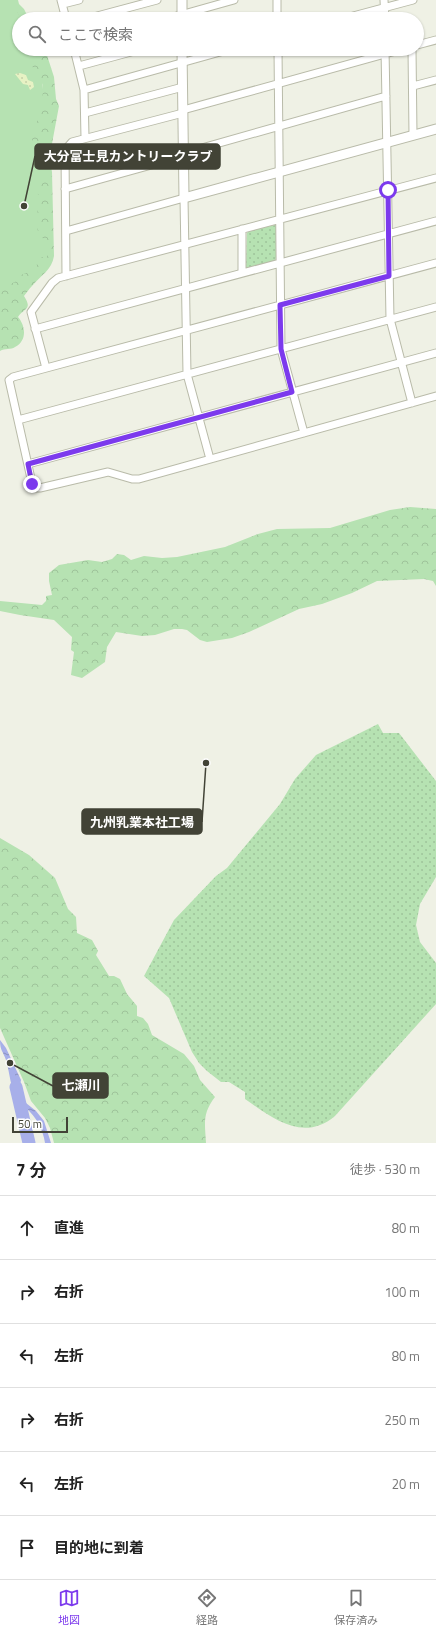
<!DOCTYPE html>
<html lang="ja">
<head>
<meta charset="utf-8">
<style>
	body { margin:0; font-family:"Titillium Web","Noto Sans JP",sans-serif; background:#f6f6f6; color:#222 }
	.scale { position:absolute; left:12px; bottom:10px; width:56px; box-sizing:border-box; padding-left:4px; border:2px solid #424336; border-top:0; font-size:11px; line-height:14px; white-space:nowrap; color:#424336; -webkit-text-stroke:3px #fff; paint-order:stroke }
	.stop { position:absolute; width:12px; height:12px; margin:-9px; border:3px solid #7c3aed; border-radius:50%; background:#fff }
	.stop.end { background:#7c3aed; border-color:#fff; box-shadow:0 1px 4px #0008 }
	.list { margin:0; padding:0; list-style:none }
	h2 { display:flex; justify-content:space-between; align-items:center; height:52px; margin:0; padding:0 16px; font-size:17px }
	h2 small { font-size:13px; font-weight:400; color:#767676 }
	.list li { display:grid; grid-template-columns:26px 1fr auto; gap:12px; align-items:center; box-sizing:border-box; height:64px; padding:0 16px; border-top:1px solid #e0e0e0 }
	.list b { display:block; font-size:15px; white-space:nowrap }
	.list em { font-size:13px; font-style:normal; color:#767676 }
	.icon { flex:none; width:22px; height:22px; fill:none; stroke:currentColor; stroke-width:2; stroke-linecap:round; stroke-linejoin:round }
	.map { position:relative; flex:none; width:436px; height:1143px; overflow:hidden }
	.search { position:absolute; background:#fff; box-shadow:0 1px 3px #0004; left:12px; right:12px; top:12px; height:44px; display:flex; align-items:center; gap:10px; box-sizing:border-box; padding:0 14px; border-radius:22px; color:#767676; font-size:15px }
	.sheet { height:436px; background:#fff }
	nav { display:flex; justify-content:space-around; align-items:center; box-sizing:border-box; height:56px; border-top:1px solid #e0e0e0; background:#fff; font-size:11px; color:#767676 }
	nav a { display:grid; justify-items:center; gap:2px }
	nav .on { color:#7c3aed }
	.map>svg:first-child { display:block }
	.grass { fill:#b6e2b2 }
	.forest { fill:url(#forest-crowns) }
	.sand { fill:url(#sand-dots) }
	.park { fill:url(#park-dots) }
	.water { fill:url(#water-ripples) }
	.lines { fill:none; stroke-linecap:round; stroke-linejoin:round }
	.river { stroke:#a7afe9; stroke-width:13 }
	.minor-casing { stroke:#b9bba9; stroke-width:9 }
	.tertiary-casing { stroke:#b9bba9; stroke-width:11 }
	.minor { stroke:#fff; stroke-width:7 }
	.tertiary { stroke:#fff; stroke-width:9 }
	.route { stroke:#7c3aed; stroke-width:5 }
	.leader { fill:none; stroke:#424336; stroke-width:1.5 }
	.callout-dot { fill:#424336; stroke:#fff; stroke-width:1.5 }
	.callout { fill:#424336; stroke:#424336; stroke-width:1.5 }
	.callout-label { font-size:13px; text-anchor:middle; font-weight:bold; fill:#fff }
</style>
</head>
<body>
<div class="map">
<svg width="436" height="1143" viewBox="0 0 436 1143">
	<defs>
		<pattern id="forest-crowns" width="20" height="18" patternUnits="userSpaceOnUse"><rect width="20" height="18" fill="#b6e2b2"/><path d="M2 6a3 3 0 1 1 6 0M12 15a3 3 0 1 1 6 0" fill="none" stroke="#9ec39a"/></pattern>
		<pattern id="sand-dots" width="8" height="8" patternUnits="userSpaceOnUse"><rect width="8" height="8" fill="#e7f2c4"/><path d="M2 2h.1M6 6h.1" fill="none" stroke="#c7d1a9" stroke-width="1.8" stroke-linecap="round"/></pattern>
		<pattern id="park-dots" width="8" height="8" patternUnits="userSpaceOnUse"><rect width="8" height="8" fill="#b6e2b2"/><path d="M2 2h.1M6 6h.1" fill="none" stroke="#9ec39a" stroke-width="1.8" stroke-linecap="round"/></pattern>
		<pattern id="water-ripples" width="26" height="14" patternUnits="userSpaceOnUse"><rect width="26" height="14" fill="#a7afe9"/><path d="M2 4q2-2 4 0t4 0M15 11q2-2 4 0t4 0" fill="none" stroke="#8a90be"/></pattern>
	</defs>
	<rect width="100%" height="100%" fill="#eff1e5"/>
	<path class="grass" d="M0,0H16L25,19H19V49H40L48,157L49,256L29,278L0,343Z"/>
	<path class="forest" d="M11,0H18L19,4L24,9L29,19H21Z
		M35,49H45L54,77L56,99L59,106L51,149C52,157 50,163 52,172L54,256C52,270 41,275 32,286C29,289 27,292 24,296C33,310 24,308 18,317C25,325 28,340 15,347C11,350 5,348 0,351V288L8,290L10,284L15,282L18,276L29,272L31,268L38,264L41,257H47L48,249L46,240L39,236L37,227L38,192L41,180L40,157L31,137L42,109L43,85L32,66Z
		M410,507L436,509V586L433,581L424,579L377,581L352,593L322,604L299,609L249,632L232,638L207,642L200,640L187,630L182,629H174L155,635L142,636L116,632L107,647L105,662L82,678L71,675L74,652L71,650L72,637L54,620L20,615L0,611V601L42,605L46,601V596L52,595L49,581V573L59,565L88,560L102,562L112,559L117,554L124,555L131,560L144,556L162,558L177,557L225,547L258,534L277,529L330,528L390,510Z
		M0,838L29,855L55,878L68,909L76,917L77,933L92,940L98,951L96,955L109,976H114L120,979L127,994L137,1006V1016L143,1018L148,1024L152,1035L184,1054L194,1066L200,1080L215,1097C202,1114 205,1123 206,1143H54L50,1128L45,1118L31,1101L24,1082L0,1028Z"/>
	<path class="sand" d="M20,73L26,75L28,80L33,82L34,87L30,90L28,85L23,84L15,74Z"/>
	<path class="park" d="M275,225H276V258L275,261L248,268L246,267L247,233L249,231Z
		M378,724L383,733H399L436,781V877L420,904L416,925L420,942L436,963V1004L335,1116C303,1143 272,1118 245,1099V1092L229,1082H221L207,1071L199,1063L192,1052L169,998L144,976L174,920L216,876L227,868L280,804L295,779L316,755Z"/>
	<path class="water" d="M0,1040L6,1048L21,1080L20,1085H16L26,1103L36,1111L44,1121L51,1143H45C43,1129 36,1117 26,1108C23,1104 19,1104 17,1100C10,1087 10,1073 6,1060C3,1051 0,1051 0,1040Z"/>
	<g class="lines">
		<path class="river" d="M16,1087L29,1143"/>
		<defs>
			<path id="minor" d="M61,0L66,19
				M277,0V19
				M384,0L385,19
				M63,4L79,0
				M86,19L157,0
				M166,19L234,0
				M342,19L413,0
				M417,45L436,40
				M74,49L84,90L85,138
				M278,49L281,349L304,433
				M385,49L390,319L412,403
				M412,49L413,135
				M79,66L142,49
				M413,86L436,80
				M84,90L231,49
				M183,110L403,49
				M85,113L183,87
				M184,153L386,96
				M65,189L184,156
				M242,229V273
				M66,231L184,198L187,374L210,459
				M436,263L13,377L9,380L32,483L36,488H40L108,472L132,479H139L436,396
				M66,276L65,150L72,142L183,113
				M35,329L436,221
				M46,368L31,312L52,283L58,278L436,178
				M18,420L436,307
				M28,464L436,353"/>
			<path id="tertiary" d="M182,0V19
				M182,49L184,198L436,129"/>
		</defs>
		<use href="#minor" class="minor-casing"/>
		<use href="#tertiary" class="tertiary-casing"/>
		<use href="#minor" class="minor"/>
		<use href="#tertiary" class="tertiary"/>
	</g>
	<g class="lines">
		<path class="route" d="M32,484L28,464L292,392L281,349L280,305L389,276L388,190"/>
	</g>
	<path class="leader" d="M24 206L35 156M206 763L202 822M10 1063L53 1086"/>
	<g class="callout-dot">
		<circle cx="24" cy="206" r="4"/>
		<circle cx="206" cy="763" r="4"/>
		<circle cx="10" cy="1063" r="4"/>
	</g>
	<g class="callout">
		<rect x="35" y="144" width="185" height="25" rx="4"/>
		<rect x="82" y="809" width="120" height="25" rx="4"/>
		<rect x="53" y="1073" width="55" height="25" rx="4"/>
	</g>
	<g class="callout-label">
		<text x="128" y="161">大分富士見カントリークラブ</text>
		<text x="142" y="827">九州乳業本社工場</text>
		<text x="81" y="1090">七瀬川</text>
	</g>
</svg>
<div class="scale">50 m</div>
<div class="stop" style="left:388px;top:190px"></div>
<div class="stop end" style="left:32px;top:484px"></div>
<div class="search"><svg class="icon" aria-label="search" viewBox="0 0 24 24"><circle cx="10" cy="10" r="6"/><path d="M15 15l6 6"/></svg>ここで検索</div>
</div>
<section class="sheet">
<h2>7 分<small>徒歩 · 530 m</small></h2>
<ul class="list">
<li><svg class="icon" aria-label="ahead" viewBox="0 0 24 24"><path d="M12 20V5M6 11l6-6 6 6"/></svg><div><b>直進</b></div><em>80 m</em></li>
<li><svg class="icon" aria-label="right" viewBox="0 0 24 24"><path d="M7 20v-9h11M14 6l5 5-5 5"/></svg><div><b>右折</b></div><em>100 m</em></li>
<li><svg class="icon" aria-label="left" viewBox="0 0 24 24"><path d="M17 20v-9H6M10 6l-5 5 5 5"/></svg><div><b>左折</b></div><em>80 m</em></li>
<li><svg class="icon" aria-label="right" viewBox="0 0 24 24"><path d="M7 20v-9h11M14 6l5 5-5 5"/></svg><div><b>右折</b></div><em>250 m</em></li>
<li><svg class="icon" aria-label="left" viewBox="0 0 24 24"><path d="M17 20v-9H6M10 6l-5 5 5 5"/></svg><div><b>左折</b></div><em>20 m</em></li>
<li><svg class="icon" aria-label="arrive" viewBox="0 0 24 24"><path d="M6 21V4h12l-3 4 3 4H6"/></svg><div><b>目的地に到着</b></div></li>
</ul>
</section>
<nav>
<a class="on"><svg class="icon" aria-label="map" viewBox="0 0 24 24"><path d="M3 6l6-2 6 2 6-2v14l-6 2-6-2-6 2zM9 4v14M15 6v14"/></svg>地図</a>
<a><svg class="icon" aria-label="directions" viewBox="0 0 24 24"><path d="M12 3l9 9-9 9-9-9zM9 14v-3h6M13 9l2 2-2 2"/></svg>経路</a>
<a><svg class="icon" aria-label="saved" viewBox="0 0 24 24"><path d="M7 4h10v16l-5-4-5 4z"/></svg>保存済み</a>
</nav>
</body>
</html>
